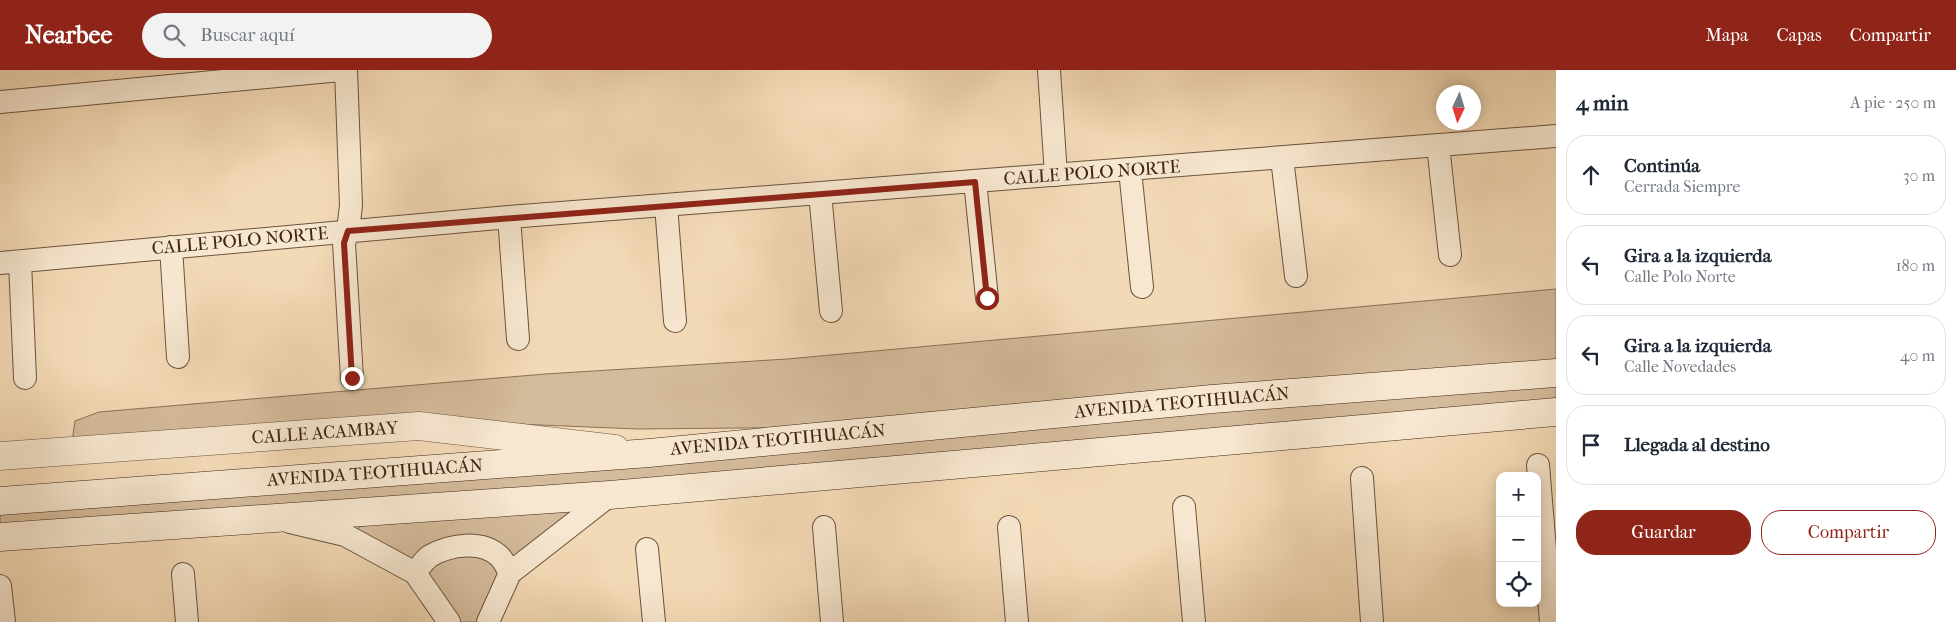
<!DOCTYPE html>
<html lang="es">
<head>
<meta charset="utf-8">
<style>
	body { margin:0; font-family:"IM FELL French Canon",serif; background:#f2f2f3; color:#1f2937 }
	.controls { position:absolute; right:15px; bottom:15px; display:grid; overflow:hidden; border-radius:10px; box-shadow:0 2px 12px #0003 }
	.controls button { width:45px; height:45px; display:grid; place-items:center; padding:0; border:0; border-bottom:1px solid #e0e1e3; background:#fff; color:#1f2937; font:25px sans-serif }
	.compass { position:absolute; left:1436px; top:15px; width:45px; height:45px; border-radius:50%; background:#fff; box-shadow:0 2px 12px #0003; rotate:184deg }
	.stop { position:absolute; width:15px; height:15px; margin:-11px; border:4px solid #8f2418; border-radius:50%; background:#fff }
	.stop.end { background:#8f2418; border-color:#fff; box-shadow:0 1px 5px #0008 }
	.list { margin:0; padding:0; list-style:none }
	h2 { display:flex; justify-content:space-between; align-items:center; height:65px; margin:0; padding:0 20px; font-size:21px }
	h2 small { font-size:16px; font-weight:400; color:#747a83 }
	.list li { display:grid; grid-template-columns:32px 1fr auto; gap:15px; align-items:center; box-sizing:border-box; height:80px; margin:0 10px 10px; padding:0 10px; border:1px solid #e0e1e3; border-radius:20px }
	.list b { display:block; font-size:19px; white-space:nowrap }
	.list p { margin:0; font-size:16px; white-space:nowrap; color:#747a83 }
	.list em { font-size:16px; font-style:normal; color:#747a83 }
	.actions { display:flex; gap:10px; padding:15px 20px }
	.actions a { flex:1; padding:11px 0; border:1px solid #8f2418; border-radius:20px; text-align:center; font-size:18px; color:#8f2418 }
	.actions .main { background:#8f2418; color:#fff }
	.icon { flex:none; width:28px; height:28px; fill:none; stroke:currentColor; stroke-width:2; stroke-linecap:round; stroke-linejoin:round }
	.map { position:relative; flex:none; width:1556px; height:552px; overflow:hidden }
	header { display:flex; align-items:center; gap:30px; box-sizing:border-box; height:70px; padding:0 25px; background:#8f2418; color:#fff }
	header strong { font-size:24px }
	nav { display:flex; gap:28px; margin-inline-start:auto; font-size:18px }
	.search { width:350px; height:45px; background:#f2f2f3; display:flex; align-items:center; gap:12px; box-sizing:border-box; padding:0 18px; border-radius:28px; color:#747a83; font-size:19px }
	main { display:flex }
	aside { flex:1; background:#fff }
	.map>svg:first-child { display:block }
	.green { fill:#d4bb9b; stroke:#897058 }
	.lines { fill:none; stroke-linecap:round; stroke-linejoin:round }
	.minor-casing { stroke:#6b533d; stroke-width:24 }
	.tertiary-casing { stroke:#6b533d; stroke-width:29 }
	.secondary-casing { stroke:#3e2615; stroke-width:29 }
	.minor { stroke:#f7e7d0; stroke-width:22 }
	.tertiary { stroke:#f7e7d0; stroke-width:28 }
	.secondary { stroke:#f7e7d0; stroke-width:28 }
	.route { stroke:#8f2418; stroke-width:6 }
	.labels { text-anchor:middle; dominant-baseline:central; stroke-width:4.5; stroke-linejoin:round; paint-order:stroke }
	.street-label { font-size:18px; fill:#3e2615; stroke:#f7e7d0 }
</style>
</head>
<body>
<header>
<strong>Nearbee</strong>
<div class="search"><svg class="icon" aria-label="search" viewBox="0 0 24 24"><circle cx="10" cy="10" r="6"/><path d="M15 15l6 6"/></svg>Buscar aquí</div>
<nav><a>Mapa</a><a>Capas</a><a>Compartir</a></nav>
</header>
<main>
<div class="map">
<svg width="1556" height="552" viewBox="0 0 1556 552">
	<rect width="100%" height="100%" fill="#f3dab6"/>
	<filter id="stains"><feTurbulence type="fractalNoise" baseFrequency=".004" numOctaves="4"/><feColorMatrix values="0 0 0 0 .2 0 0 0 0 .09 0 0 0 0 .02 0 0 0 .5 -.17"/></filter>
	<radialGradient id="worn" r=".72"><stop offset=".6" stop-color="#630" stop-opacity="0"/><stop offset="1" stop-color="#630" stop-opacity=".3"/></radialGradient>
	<path class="green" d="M1556,219V291L842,357L638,359L465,352L72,372L75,351L99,342L545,304L787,289Z
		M1556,306V337L0,464V434Z
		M582,433L511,498L493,478L417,494L356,463L358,458L372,450Z
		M484,486L502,506L480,552H456L427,506C439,483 462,487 484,486Z"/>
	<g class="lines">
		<defs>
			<path id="minor" d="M346,0L351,135L348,161L344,173L352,308
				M1049,0L1056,105
				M0,32L340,0
				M1438,75L1450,185
				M1282,88L1296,206
				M1130,100L1142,217
				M975,111L987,228
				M820,123L831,241
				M666,135L675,251
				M509,147L518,269
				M171,177L178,287
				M20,192L25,308
				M0,193L509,147L1556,66
				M1538,395L1551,552
				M1362,408L1372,552
				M1184,437L1194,552
				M290,452L345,465L415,503L449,552
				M824,457L832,552
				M1009,457L1017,552
				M647,479L654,552
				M415,503C419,498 424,490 430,486C449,475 482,469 500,487C504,491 507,498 510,503
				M183,504L187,552
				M0,516L4,552
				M488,552L510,503L610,425"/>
			<path id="tertiary" d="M0,386L419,356L615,379"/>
			<path id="secondary" d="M0,431L649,383L1212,329L1556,303
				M0,467L610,425L1556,342"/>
		</defs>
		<use href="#minor" class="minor-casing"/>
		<use href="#tertiary" class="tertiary-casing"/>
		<use href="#secondary" class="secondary-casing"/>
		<use href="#minor" class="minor"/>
		<use href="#tertiary" class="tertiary"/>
		<use href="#secondary" class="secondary"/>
	</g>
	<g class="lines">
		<path class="route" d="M352,308L344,173L348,161L975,112L987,228"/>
	</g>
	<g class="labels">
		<g class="street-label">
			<text transform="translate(1092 103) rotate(-4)">CALLE POLO NORTE</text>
			<text transform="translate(240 171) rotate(-5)">CALLE POLO NORTE</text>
			<text transform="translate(1182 333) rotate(-5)">AVENIDA TEOTIHUACÁN</text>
			<text transform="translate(325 363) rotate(-4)">CALLE ACAMBAY</text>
			<text transform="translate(778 370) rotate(-5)">AVENIDA TEOTIHUACÁN</text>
			<text transform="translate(375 403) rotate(-4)">AVENIDA TEOTIHUACÁN</text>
		</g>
	</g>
	<rect width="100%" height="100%" filter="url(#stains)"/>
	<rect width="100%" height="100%" fill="url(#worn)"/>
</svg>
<div class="controls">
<button>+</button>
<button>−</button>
<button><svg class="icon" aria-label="locate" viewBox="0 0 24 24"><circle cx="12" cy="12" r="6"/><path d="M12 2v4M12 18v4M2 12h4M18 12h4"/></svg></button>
</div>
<svg class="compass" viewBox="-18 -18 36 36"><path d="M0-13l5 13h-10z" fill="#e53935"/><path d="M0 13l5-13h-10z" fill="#747a83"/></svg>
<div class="stop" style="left:987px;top:228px"></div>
<div class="stop end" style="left:352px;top:308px"></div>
</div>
<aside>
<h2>4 min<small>A pie · 250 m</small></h2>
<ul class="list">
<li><svg class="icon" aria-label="ahead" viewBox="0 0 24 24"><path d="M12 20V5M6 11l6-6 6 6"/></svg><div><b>Continúa</b><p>Cerrada Siempre</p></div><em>30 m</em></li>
<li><svg class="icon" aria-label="left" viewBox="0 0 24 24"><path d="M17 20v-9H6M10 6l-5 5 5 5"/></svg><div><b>Gira a la izquierda</b><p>Calle Polo Norte</p></div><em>180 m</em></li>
<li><svg class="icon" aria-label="left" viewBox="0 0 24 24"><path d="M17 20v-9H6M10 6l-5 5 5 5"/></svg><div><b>Gira a la izquierda</b><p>Calle Novedades</p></div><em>40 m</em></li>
<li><svg class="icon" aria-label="arrive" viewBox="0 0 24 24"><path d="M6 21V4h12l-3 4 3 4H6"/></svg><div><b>Llegada al destino</b></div></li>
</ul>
<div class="actions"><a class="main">Guardar</a><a>Compartir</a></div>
</aside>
</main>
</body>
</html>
